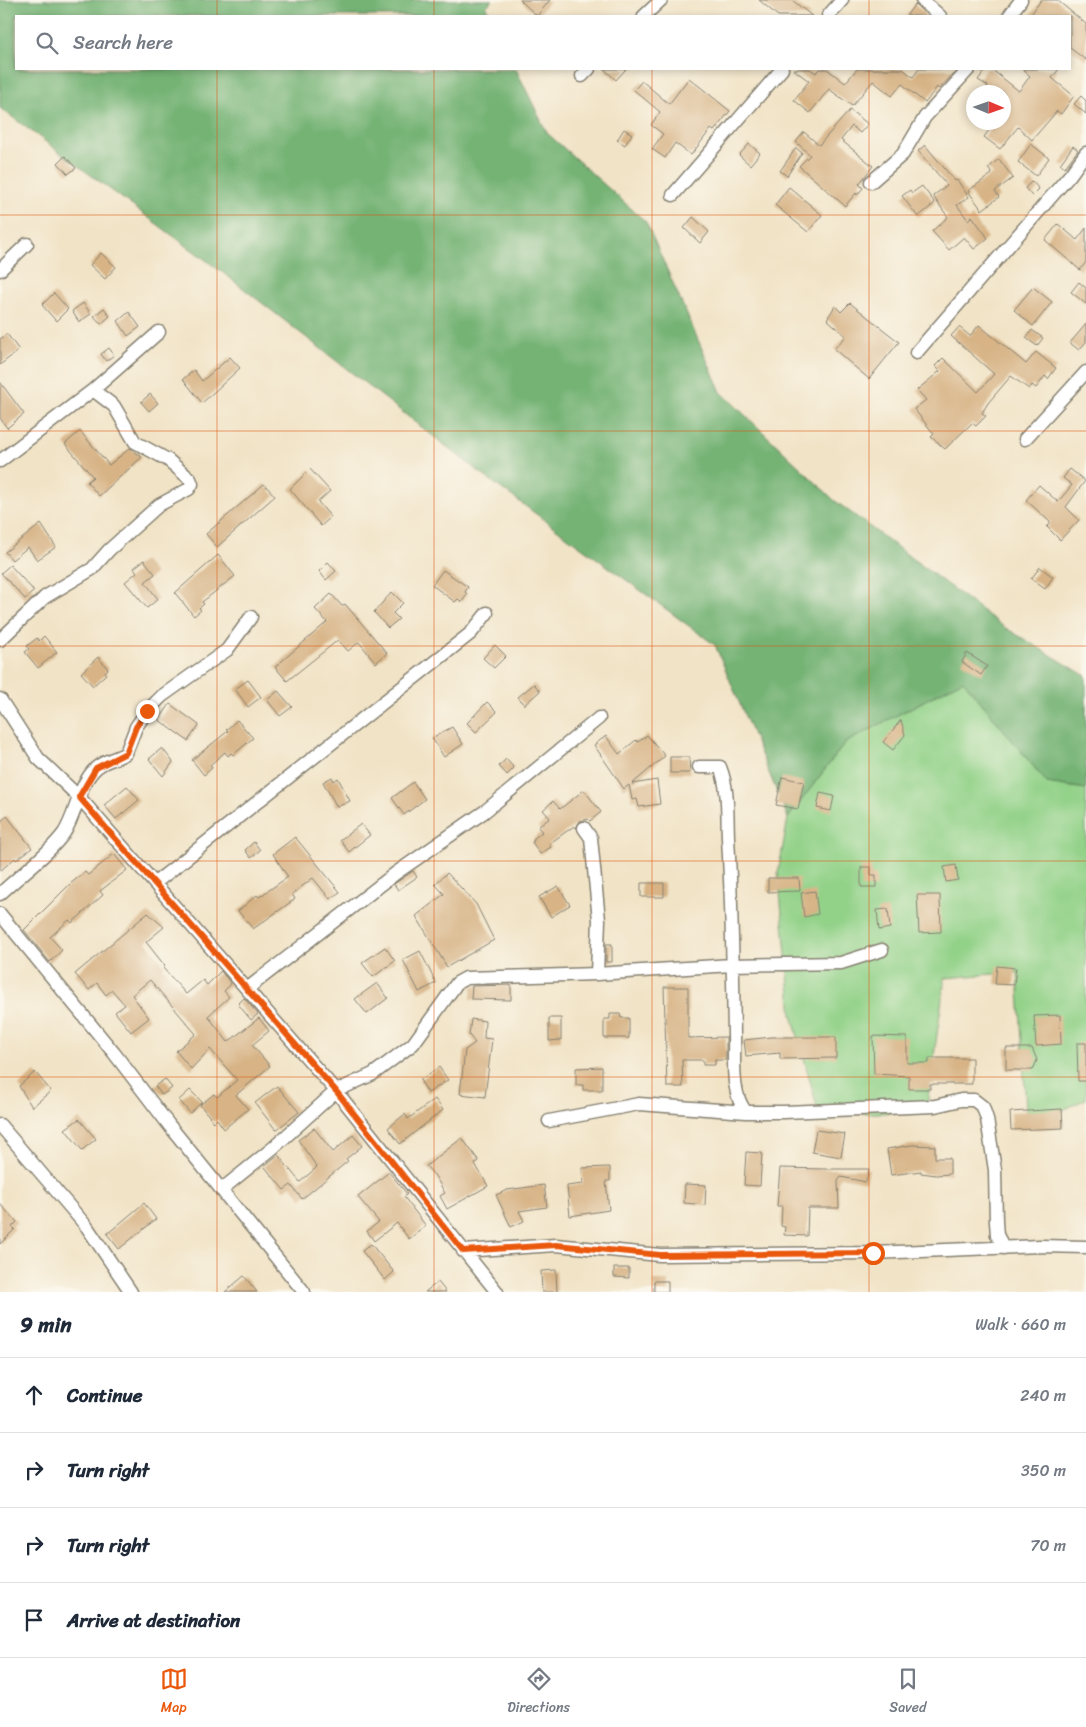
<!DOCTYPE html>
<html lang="en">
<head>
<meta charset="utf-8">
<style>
	body { margin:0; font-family:Sriracha,sans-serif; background:#f2f2f3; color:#1f2937 }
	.compass { position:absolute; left:966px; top:85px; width:45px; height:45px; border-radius:50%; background:#fff; box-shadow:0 2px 8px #0003; rotate:92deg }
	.stop { position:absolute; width:15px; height:15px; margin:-11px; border:4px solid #ea580c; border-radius:50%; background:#fff }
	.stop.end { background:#ea580c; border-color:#fff; box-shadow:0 1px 5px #0008 }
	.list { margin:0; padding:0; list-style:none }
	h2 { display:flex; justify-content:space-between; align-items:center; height:65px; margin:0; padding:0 20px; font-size:21px }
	h2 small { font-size:16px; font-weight:400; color:#747a83 }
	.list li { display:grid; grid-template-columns:32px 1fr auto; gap:15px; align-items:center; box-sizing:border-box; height:75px; padding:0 20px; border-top:1px solid #e0e1e3 }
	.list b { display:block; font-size:19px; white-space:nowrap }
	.list em { font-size:16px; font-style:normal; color:#747a83 }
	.icon { flex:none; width:28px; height:28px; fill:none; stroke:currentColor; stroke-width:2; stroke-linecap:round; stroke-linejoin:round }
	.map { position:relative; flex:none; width:1086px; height:1292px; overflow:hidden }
	.search { position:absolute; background:#fff; box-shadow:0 2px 8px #0003; left:15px; right:15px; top:15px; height:55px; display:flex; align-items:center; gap:12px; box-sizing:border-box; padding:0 18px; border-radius:0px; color:#747a83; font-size:19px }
	.sheet { height:365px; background:#fff }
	nav { display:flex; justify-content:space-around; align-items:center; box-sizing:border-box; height:70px; border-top:1px solid #e0e1e3; background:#fff; font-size:14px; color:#747a83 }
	nav a { display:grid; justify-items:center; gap:2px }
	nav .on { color:#ea580c }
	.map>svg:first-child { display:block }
	.green { fill:#92d188; stroke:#577652 }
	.forest { fill:#75b374; stroke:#486848 }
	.building { fill:#d7b385 }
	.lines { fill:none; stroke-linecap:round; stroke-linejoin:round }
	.street-casing { stroke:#868071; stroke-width:15 }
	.street { stroke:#fff; stroke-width:12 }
	.route { stroke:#ea580c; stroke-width:6 }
	.grid { fill:none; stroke:#de560d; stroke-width:1; stroke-opacity:0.55 }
</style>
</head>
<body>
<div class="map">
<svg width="1086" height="1292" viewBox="0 0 1086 1292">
	<rect width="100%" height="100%" fill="#fbf7ec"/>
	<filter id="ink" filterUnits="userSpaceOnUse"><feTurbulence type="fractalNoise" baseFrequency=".02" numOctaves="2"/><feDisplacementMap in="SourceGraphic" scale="10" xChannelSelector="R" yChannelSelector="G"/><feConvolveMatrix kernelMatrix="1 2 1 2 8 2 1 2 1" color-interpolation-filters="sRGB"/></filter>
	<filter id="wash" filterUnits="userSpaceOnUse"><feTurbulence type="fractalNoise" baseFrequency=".0096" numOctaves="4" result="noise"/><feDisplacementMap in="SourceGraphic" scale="20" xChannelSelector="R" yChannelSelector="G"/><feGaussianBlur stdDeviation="1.12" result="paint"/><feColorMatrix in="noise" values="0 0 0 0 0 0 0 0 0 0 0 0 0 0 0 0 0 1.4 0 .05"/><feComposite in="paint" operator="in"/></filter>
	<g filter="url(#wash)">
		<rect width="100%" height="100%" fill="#f1e3c6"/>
		<path class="green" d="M963,680L1047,783L1086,789V1099L1027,1127L1018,972L945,978L926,1112L819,1114L792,1015L778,873L788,818L845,743Z"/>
		<path class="forest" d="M0,0H492L486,7L491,16H16V69H516L547,133L646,222L721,392L834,500L1004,627L1086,676V789L1047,783L963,680L845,743L788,818L715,645L487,478L226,275L0,108Z"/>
		<g id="blocks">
			<path class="building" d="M520,0H550L537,16Z
				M759,0H792L812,16H778Z
				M1041,0H1057L1086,24V60L1070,48V16H1030Z
				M915,4L925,14L924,16H906Z
				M604,69H626L616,80Z
				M793,69H810L816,73L819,69H827L845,83L857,69H903L913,77L919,69H958L939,89L937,87L925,103L902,84L892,96L873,81L852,106L829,89L810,113L794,100L809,81Z
				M986,69H991L1019,91L1030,76L1022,69H1059L1052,78L1074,96L1061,114L1057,111L1032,140L1018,127L1000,149L984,137L995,122H1004V92H991L986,88L988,86L978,80Z
				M689,78L730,111L714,131L711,129L691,155L675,143L665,158L652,149L663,134L651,125L660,112L634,90L642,81L669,104Z
				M1081,96L1086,101V114L1074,104Z
				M850,110L868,124L860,133L852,126L841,140L873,166L859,184L863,188L857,195L856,193L845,206L799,166L810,155L796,142L804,132L819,145Z
				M624,129L632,134L625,145L617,140Z
				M749,144L760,153L750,165L739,155Z
				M1031,144L1049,158L1036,176L1018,162Z
				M925,145L955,181L957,180L969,197L957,205L968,220L972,216L988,238L974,249L964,237L949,250L932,231L948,217L933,196L947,185L918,151Z
				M1073,146L1078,150L1065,167L1060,164Z
				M796,148L802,153L787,176L780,171Z
				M65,156L76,168L68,174L58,163Z
				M999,159L1013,178L995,191L999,197L982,210L968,191L992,174L988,168Z
				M1032,181L1039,189L1032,196L1025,188Z
				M922,186L935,203L918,217L902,196L910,190L912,193Z
				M789,187L822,215L808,232L775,205Z
				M693,217L709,232L700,243L684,228Z
				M1058,224L1077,240L1086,228V262L1080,270L1045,240Z
				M101,253L116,267L105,279L90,265Z
				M1079,282L1086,288V304L1071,292Z
				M1033,287L1052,302L1033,326L1014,310Z
				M54,293L68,309L56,321L42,305Z
				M83,303L91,314L79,322L72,311Z
				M850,303L899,342L869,379L834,349L846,336L827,319L835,306L841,312Z
				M104,308L110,316L101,324L94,316Z
				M129,312L140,327L128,336L118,321Z
				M1086,324V342L1079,350L1070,343Z
				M979,325L1026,364L1036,352L1056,368L1048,379L1045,376L1036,388L1032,385L1029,389L1011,376L988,403L982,413L986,416L976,426L972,423L945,449L931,437L934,434L914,409L926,400L917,390L940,371L935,366L943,358L978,392L994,374L951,336L959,327L970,336Z
				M1032,330L1043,338L1037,346L1026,338Z
				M7,334L19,350L0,365V339Z
				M109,348L114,355L106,361L101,354Z
				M230,357L240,368L202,403L183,379L194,370L202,381Z
				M0,382L24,414L7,428L0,418Z
				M150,394L158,403L149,411L141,402Z
				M80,431L109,465L130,448L142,457L99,496L87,482L93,477L65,444Z
				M310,469L330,491L318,502L331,517L321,526L290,489Z
				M1070,469L1085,481L1066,507L1079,520L1060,540L1047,527L1051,523L1026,500L1039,485L1058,502L1072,485L1063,478Z
				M264,484L275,496L217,547L206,534Z
				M41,524L56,547L37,560L28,547L12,560L5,552Z
				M218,555L235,576L202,602L204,604L199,608L201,610L194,616L175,593Z
				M144,560L155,574L145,582L158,599L147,608L125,582L137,572L134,568Z
				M328,562L336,571L326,580L319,571Z
				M10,565L34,591L25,599L1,573Z
				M1040,567L1053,577L1045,589L1031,579Z
				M443,570L468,587L465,592L467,594L462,602L458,599L455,602L432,585Z
				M392,592L403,603L393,613L399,619L388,628L374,612Z
				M331,594L342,606L345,604L387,653L376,663L359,642L348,651L338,640L287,681L275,667L327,622L315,609Z
				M44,636L57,652L38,668L25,652L29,649L27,646L37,638L39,641Z
				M495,645L506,656L494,668L483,658Z
				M967,653L987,666L981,675L962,662Z
				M98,657L108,669L105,672L106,674L93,686L81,673Z
				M248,680L261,697L248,707L235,689Z
				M534,684L540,691L524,705L518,697Z
				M278,691L292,707L280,716L267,700Z
				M487,702L497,712L476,732L467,723Z
				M170,704L199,725L188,741L159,720Z
				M237,720L253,738L233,755L231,753L228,756L225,752L210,765L212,768L204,775L192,760L228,731L226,730Z
				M901,720L905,735L893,750L883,742Z
				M452,727L463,744L444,757L432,738Z
				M647,735L665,756L632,784L657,780L660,804L639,807L637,799L632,800L629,785L624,789L594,745L606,736L619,754L636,740L638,742Z
				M162,748L173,762L163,776L149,759Z
				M670,757H689L690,773H670Z
				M506,759L514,768L507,775L499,766Z
				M332,777L334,781L338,778L350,801L337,807L323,782Z
				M782,777L804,782L798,809L776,805Z
				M413,782L425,799L404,815L392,798Z
				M127,786L139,800L116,819L104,805Z
				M584,790L601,812L590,821L588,819L580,821L576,828L574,826L549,844L551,847L540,854L532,842L534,841L533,839L542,832L538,827L550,818L543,810L553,801L560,809Z
				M820,793L834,796L831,811L817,808Z
				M7,816L32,848L16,860L15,858L0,871V822Z
				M361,824L370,835L349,852L340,840Z
				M295,837L340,892L330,899L313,878L292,894L295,899L253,929L238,911L257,895L259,897L288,877L273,854Z
				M254,842L260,850L251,858L245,850Z
				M114,854L127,870L100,891L103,895L72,923L69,920L50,937L62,950L50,962L24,930L70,884L85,872L88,875Z
				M956,865L958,880L946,882L944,867Z
				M861,867H871V875H876V887H861Z
				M413,871L417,877L398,890L394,884Z
				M447,873L476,904L494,940L447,967L416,916L444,894L435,884Z
				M768,878H799L800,891L768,892Z
				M641,883H664V897H641Z
				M558,886L570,905L551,917L539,897Z
				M815,891L818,914L804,917L801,893Z
				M917,895H940L941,932L919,933Z
				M888,909L890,928L879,930L877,910Z
				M148,913L164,927L146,942L165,966L163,968L186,994L203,980L207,985L221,971L231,984L224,991L229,997L208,1016L228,1042L259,1018L269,1031L252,1045L270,1066L236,1095L248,1109L224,1129L217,1119L214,1122L200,1105L214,1094L217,1097L237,1080L210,1049L191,1069L176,1051L196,1034L150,980L132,995L149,1018L131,1032L115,1012L125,1005L112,990L106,995L97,983L89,990L75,974Z
				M606,944H612V962H606Z
				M385,947L395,961L373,977L362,963Z
				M420,951L436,983L419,992L403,960Z
				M997,966L1016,968L1014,985L995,984Z
				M377,983L388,998L367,1014L355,999Z
				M511,985V1000L471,999L472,986Z
				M664,987H688V1038L726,1037V1060H715V1065H703V1060H682L683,1087H667Z
				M244,998L258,1014L251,1020L238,1004Z
				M610,1014H620L621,1018H629V1038H604V1019H610Z
				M1060,1015L1061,1044L1036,1046L1034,1016Z
				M549,1018H561V1040L549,1041Z
				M471,1019L485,1021L484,1038L492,1039L485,1097L460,1094L465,1050L475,1043L469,1035Z
				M873,1036L907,1037V1063H929V1058H972V1084H930V1089H909V1076L874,1074Z
				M836,1037V1058L780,1059V1053L746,1056L744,1040L772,1037Z
				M1077,1043H1086V1081H1078Z
				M1006,1048H1032L1037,1060L1033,1070H1006Z
				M439,1067L448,1080L428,1093L420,1080Z
				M602,1067V1090H583V1085H576V1068Z
				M35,1072L51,1091L32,1107L19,1086Z
				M165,1079L172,1088L162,1095L155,1086Z
				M277,1086L299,1112L276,1130L255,1103Z
				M190,1090L202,1102L190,1113L179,1100Z
				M435,1099L443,1110L400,1144L388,1128L405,1114L408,1119Z
				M1062,1109L1063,1128L1011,1130L1010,1112Z
				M79,1119L96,1139L82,1150L65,1129Z
				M314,1128L333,1152L353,1135L362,1146L346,1159L348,1161L302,1199L291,1185L284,1190L264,1166L278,1155L300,1182L317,1167L298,1140Z
				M816,1130L845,1134L841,1157L812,1152Z
				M462,1138L479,1161L475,1164L488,1186L447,1209L440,1196L445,1193L435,1176L426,1166Z
				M912,1145L935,1146V1158H950V1174L936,1175L921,1173V1171L891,1175L887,1149Z
				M746,1152L762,1153L760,1186L744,1185Z
				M610,1167V1181H606L609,1210L570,1216L567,1186L583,1184L582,1168Z
				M780,1168L825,1169H869L866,1182L841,1177L838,1181L839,1208H808L807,1236L784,1235L785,1227L781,1226L782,1206H777Z
				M389,1172L407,1194L404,1197L426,1226L409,1239L397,1223L374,1241L367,1231L379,1222L358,1197Z
				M685,1184L706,1185L705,1205L684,1203Z
				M544,1185L547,1207L519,1211L524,1221L511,1227L496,1195L507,1190Z
				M144,1203L156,1219L119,1249L107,1234Z
				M0,1204L17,1222L12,1227L15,1229L0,1244Z
				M371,1244L394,1272L385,1280L362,1251Z
				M614,1268H629V1278L614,1277Z
				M556,1270L557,1292H542L541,1271Z
				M244,1276L257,1292H225Z
				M654,1281H668V1292H654Z
				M438,1282L446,1292H425Z"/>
		</g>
	</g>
	<g filter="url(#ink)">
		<use href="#blocks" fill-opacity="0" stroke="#868071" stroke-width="1"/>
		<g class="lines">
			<defs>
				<path id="street" d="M922,0L940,16
					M644,16L661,0
					M828,16L842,0
					M1009,16L1021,0
					M582,76L589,69
					M871,182L903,154L925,117L969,69
					M673,195L782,69
					M0,270L27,244
					M916,353L1070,175L1086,153
					M1025,439L1086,372
					M0,461L93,390L159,332
					M0,640L45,597L92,569L109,550L159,505L189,489L192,484L190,479L168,460L135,442L114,406L93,390
					M0,699L38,758L79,797L336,1091L273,1148L221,1190
					M699,767H720C729,789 727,815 728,838C732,904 733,970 734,1035C735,1060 730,1092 746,1112
					M584,828L591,838L599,920L597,974
					M155,883L471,633L487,613
					M0,894C20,875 48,855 64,833C77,813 78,785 96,768C104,760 117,759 126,753L136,727L147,711L162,696L227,650L251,617
					M0,914L114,1053L169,1125L304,1292
					M247,989L396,873L484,812L599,718
					M549,1121L639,1104L746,1112H784L935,1106L961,1100H974L983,1107L987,1119L995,1170L996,1222L997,1235L1004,1248
					M0,1125L87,1227L131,1292
					M463,1251L556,1245L660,1255L873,1253L1040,1246L1086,1247
					M497,1292L336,1091L373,1074L413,1044L457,983L466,978L597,974L731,965L841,963L882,950"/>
			</defs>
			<use href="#street" class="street-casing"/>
			<use href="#street" class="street"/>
		</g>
	</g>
	<g class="lines" filter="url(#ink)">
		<path class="route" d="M147,711L136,727L126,753L96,768L79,797L336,1091L463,1251L556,1245L660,1255L873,1253"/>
	</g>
	<path class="grid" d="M217,0V16M434,0V16M652,0V16M869,0V16M217,69V1292M434,69V1292M652,69V1292M869,69V1292M0,215H1086M0,431H1086M0,646H1086M0,861H1086M0,1077H1086"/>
</svg>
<svg class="compass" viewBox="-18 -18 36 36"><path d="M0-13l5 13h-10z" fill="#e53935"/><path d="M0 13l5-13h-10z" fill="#747a83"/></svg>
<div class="stop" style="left:873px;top:1253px"></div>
<div class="stop end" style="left:147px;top:711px"></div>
<div class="search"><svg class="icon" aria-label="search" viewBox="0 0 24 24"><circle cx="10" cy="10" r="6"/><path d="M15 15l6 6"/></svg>Search here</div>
</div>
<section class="sheet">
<h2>9 min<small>Walk · 660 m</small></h2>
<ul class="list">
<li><svg class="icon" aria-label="ahead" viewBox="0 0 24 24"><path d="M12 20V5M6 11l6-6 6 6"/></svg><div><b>Continue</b></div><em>240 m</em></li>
<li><svg class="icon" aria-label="right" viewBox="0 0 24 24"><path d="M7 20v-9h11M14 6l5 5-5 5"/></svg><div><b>Turn right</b></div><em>350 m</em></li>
<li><svg class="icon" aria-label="right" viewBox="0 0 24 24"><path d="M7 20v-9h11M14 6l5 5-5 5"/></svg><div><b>Turn right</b></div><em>70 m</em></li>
<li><svg class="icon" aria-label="arrive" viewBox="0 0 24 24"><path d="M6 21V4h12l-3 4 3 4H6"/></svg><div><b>Arrive at destination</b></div></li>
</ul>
</section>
<nav>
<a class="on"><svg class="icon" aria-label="map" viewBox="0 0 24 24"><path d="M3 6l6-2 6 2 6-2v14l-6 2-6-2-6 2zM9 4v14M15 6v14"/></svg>Map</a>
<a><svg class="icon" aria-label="directions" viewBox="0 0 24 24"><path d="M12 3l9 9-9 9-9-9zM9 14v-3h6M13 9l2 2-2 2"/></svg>Directions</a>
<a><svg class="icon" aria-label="saved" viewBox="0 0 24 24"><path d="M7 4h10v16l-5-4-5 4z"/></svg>Saved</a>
</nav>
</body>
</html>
